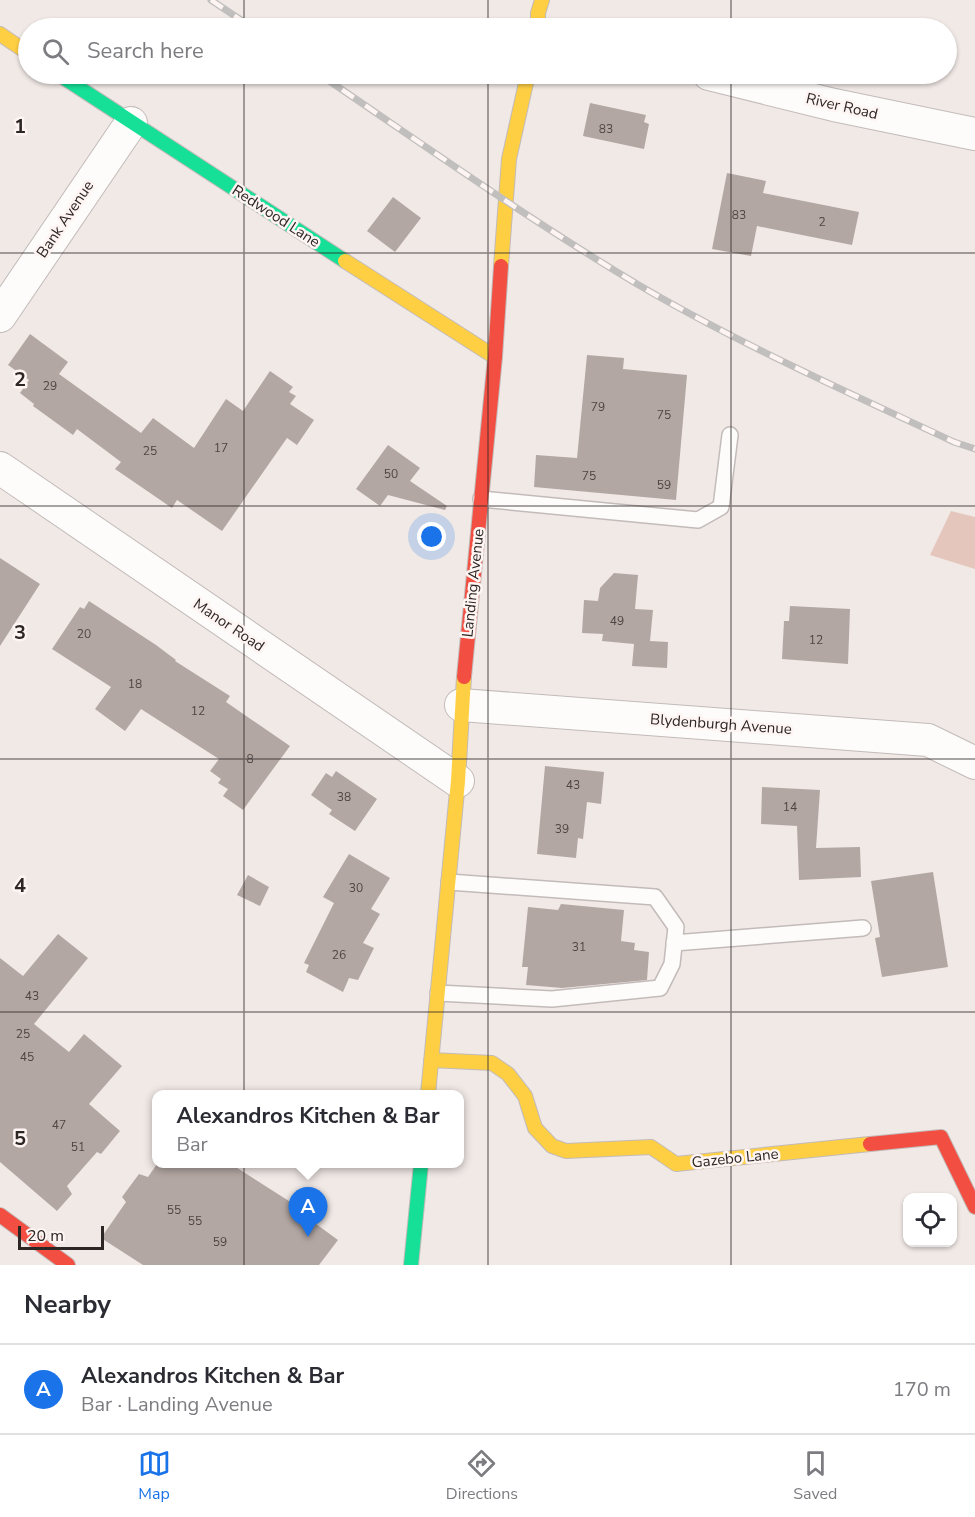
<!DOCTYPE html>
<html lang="en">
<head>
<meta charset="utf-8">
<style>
	body { margin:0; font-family:"Nunito Sans",sans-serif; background:#f2f2f3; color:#2b2b33 }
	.controls { position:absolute; right:18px; bottom:18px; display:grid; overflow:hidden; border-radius:12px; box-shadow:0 2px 4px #0004 }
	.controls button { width:54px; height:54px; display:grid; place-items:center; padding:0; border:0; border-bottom:2px solid #e1e1e2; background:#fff; color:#2b2b33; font:30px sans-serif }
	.scale { position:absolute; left:18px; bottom:15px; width:86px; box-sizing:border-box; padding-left:6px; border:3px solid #2c2624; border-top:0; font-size:16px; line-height:21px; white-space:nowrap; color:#2c2624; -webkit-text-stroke:4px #fef4f2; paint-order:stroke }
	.you { position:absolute; left:432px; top:537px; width:21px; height:21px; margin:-15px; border:4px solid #fff; border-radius:50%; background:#1a73e8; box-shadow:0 0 0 9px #1a73e833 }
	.badge { display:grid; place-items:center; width:39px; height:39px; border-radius:50%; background:#1a73e8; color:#fff; font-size:20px; font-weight:700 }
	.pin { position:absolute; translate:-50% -50px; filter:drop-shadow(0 2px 3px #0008) }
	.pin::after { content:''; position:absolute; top:32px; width:21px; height:18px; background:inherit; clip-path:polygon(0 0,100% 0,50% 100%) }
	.popup { position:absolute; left:152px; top:1090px; width:312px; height:78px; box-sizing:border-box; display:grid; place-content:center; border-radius:12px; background:#fff; filter:drop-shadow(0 2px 4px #0005); font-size:20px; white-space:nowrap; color:#7c7c81 }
	.popup b { font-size:22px; color:#2b2b33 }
	.popup::after { content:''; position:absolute; left:50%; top:100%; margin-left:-12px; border:12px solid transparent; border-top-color:#fff }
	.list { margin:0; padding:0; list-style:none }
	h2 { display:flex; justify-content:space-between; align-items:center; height:78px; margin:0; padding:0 24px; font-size:26px }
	h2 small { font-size:20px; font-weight:400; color:#7c7c81 }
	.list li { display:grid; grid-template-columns:39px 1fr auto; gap:18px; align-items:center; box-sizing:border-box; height:90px; padding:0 24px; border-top:2px solid #e1e1e2 }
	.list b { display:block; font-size:22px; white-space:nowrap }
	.list p { margin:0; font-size:20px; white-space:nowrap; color:#7c7c81 }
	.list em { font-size:20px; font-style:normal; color:#7c7c81 }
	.icon { flex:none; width:33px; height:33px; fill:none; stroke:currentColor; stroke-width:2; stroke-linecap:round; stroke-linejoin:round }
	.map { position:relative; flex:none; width:975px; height:1265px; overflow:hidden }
	.search { position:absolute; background:#fff; box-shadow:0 2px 4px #0004; left:18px; right:18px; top:18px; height:66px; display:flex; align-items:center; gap:15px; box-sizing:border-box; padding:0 21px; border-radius:33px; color:#7c7c81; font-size:22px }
	.sheet { height:168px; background:#fff }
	nav { display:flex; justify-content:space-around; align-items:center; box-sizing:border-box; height:84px; border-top:2px solid #e1e1e2; background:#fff; font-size:16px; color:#7c7c81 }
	nav a { display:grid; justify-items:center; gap:3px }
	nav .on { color:#1a73e8 }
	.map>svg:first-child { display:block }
	.forest { fill:#e5c6bd }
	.building { fill:#b3a7a3 }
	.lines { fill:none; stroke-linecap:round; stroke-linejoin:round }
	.lane-casing { stroke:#c2bbb9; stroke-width:18 }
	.street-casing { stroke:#c2bbb9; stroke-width:34 }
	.fast-casing { stroke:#c2bbb9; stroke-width:16 }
	.slow-casing { stroke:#c2bbb9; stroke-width:16 }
	.jam-casing { stroke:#c2bbb9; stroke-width:16 }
	.lane { stroke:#fdfcfb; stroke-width:15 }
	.street { stroke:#fdfcfb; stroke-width:32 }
	.fast { stroke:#16e098; stroke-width:14 }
	.slow { stroke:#ffcf43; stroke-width:14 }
	.jam { stroke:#f24e42; stroke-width:14 }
	.rail-casing { stroke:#c1bfbe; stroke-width:7 }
	.rail { stroke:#fef4f2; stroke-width:4.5; stroke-dasharray:14; stroke-linecap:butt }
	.grid { fill:none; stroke:#2c2624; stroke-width:1.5; stroke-opacity:0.55 }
	.labels { text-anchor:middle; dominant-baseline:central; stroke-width:5; stroke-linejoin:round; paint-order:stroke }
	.number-label { font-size:12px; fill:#4e4644 }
	.street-label { font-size:15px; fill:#2c2624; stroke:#fef4f2 }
	.grid-label { font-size:20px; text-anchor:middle; font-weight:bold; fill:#2c2624; stroke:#fef4f2; stroke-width:5; stroke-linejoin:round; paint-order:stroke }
</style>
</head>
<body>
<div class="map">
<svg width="975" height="1265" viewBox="0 0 975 1265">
	<rect width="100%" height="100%" fill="#f1e9e6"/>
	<path class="forest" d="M951,511L975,517V569L930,555Z"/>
	<path class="building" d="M590,103L646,115L644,122L649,124L644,149L583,136Z
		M727,173L766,181L763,193L859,212L852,245L757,226L751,256L712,249Z
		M393,197L421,218L395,252L367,231Z
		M30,334L68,362L59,374L141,433L153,418L194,448L226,399L243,411L270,371L293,387L289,392L296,396L290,404L314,420L297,445L287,438L222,531L177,500L172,508L115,469L121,462L77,429L73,435L33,406L34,404L20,393L29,380L8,365Z
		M587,355L624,358L623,369L687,375L676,500L534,487L536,455L577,458Z
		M388,445L420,468L410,481L447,506L445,510L388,495L380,506L356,489Z
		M0,558L40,584L0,646Z
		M614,573L638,575L635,609L653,610L650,641L668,642L667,668L632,666L634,644L602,641L603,634L582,633L584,600L598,601L600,588Z
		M89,601L156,645L176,660L175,661L230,696L226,702L290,746L243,810L223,796L228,789L218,783L221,779L210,771L219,759L141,709L125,731L95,709L111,687L52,649L80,607L84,609Z
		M790,606L850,609L848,664L782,659L784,621H789Z
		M545,766L604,772L601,804L587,802L583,839L578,838L576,858L537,854Z
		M336,771L377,799L355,831L329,814L332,810L311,795L326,773L332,777Z
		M762,787L820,790L816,848L860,847L861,877L799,880L797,826L761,824Z
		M349,854L390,878L371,909L380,914L363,943L374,948L358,980L349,978L343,992L306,972L309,965L304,963L334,903L323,897Z
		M933,872L948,967L882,977L875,938L880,937L871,881Z
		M248,875L269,887L260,906L237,895Z
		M561,904L624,910L621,941L635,943L634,950L649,952L647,980L562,988L526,985L528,967H522L528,907L558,910Z
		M58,934L88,958L34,1024L69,1052L84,1034L122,1066L89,1104L120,1131L101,1154L97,1152L67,1186L72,1194L57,1211L0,1162V958L23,976Z
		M157,1164H231L292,1203L290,1205L338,1240L319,1265H143L101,1238L126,1202L122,1197L139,1174L148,1177Z"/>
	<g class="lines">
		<defs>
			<path id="lane" d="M481,499L698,520L721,507L730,435
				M674,943L863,928
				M438,993L552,999L660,988L672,964L676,927L655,897L449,882"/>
			<path id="street" d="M709,74L834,105L975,134
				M0,316L131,123
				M0,468L458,781
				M461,705L928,740L975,763"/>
			<path id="fast" d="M58,74L345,261
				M411,1265L421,1164"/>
			<path id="slow" d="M538,28V13L542,0
				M0,34L28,53
				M345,261L495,357
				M501,266L509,159L528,74
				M431,1060L492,1063L508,1074L525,1096L535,1128L552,1146L566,1151L651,1147L676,1164L870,1144
				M428,1094L458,781L464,677"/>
			<path id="jam" d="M464,677L495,357L501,266
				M870,1144L941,1137L975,1207
				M0,1215L68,1265"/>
		</defs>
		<use href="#lane" class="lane-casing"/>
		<use href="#street" class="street-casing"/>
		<use href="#fast" class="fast-casing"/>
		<use href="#slow" class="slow-casing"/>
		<use href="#jam" class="jam-casing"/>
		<use href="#lane" class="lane"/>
		<use href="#street" class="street"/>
		<use href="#fast" class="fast"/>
		<use href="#slow" class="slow"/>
		<use href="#jam" class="jam"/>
		<defs>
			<path id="rail" d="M211,0L253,28
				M319,74C424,145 528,219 637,284C739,344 848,392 954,442L975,449"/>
		</defs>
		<use href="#rail" class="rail-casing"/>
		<use href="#rail" class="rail"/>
	</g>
	<path class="grid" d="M244,0V28M488,0V28M731,0V28M244,74V1265M488,74V1265M731,74V1265M0,253H975M0,506H975M0,759H975M0,1012H975"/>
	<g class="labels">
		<g class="number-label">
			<text x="606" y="129">83</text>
			<text x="739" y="215">83</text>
			<text x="822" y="222">2</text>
			<text x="50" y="386">29</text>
			<text x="598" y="407">79</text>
			<text x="664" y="415">75</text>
			<text x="221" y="448">17</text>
			<text x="150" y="451">25</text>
			<text x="391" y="474">50</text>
			<text x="589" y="476">75</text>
			<text x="664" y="485">59</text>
			<text x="617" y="621">49</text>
			<text x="84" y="634">20</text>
			<text x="816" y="640">12</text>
			<text x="135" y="684">18</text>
			<text x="198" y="711">12</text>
			<text x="250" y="759">8</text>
			<text x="573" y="785">43</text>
			<text x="344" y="797">38</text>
			<text x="790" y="807">14</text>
			<text x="562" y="829">39</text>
			<text x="356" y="888">30</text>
			<text x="579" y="947">31</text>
			<text x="339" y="955">26</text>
			<text x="32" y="996">43</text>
			<text x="23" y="1034">25</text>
			<text x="27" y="1057">45</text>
			<text x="59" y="1125">47</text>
			<text x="78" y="1147">51</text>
			<text x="174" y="1210">55</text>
			<text x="195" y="1221">55</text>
			<text x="220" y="1242">59</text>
		</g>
		<g class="street-label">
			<text transform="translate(842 106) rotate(13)">River Road</text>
			<text transform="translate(276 216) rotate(33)">Redwood Lane</text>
			<text transform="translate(65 219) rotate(-56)">Bank Avenue</text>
			<text transform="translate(473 583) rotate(-84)">Landing Avenue</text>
			<text transform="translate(229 625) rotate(34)">Manor Road</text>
			<text transform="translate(721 724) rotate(4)">Blydenburgh Avenue</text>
			<text transform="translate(735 1158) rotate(-6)">Gazebo Lane</text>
		</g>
	</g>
	<g class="grid-label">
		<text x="20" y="133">1</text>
		<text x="20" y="386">2</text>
		<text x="20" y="639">3</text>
		<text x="20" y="892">4</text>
		<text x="20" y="1145">5</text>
	</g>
</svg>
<div class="controls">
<button><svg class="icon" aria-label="locate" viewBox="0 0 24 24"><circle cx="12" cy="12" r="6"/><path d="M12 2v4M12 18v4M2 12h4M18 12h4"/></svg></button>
</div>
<div class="scale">20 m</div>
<div class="you"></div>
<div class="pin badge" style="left:308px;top:1237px">A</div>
<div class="popup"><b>Alexandros Kitchen &amp; Bar</b>Bar</div>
<div class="search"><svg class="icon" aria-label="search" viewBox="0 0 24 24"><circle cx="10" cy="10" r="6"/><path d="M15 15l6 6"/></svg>Search here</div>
</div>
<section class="sheet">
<h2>Nearby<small></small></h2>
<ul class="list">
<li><span class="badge">A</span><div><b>Alexandros Kitchen &amp; Bar</b><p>Bar · Landing Avenue</p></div><em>170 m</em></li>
</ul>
</section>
<nav>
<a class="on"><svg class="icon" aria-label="map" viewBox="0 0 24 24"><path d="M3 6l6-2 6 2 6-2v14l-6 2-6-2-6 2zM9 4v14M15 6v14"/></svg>Map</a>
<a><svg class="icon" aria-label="directions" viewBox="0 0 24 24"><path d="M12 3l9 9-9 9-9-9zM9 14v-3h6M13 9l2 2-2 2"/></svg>Directions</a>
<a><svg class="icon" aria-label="saved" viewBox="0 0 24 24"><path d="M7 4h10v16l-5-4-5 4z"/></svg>Saved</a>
</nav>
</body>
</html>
